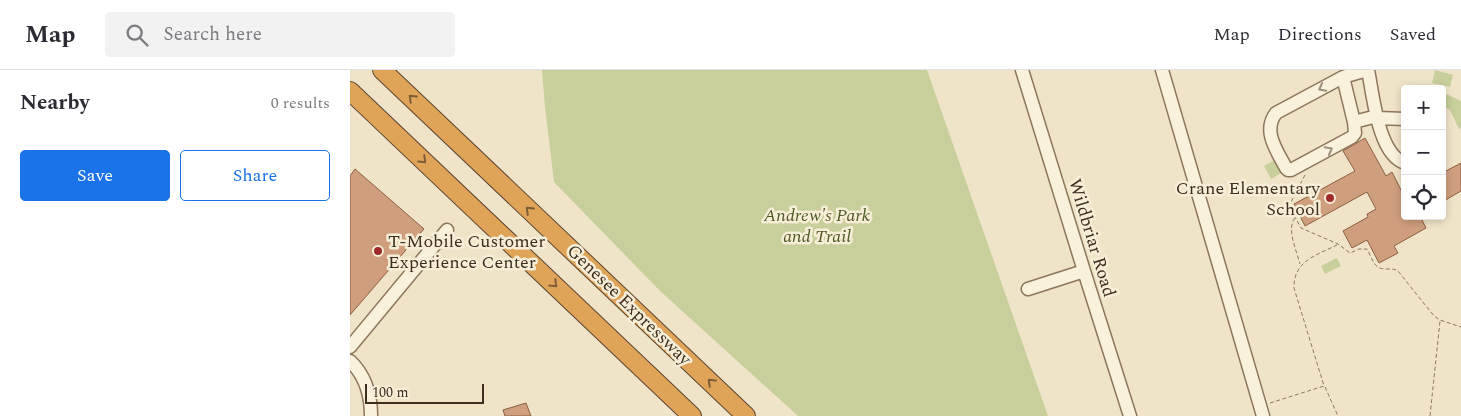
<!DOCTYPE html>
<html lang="en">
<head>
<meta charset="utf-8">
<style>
	body { margin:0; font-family:Spectral,serif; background:#f2f2f3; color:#2b2b33 }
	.controls { position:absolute; right:15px; top:15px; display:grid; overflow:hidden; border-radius:5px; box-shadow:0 2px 8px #0003 }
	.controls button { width:45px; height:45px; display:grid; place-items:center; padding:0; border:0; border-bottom:1px solid #e1e1e2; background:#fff; color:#2b2b33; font:25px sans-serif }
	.scale { position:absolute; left:15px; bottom:12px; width:119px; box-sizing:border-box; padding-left:5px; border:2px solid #3d2e20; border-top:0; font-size:14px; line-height:18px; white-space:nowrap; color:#3d2e20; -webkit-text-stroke:4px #f7eed8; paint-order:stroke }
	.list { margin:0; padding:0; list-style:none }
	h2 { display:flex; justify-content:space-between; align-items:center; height:65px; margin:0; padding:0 20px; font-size:21px }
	h2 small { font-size:16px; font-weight:400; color:#7c7c81 }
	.actions { display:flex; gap:10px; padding:15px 20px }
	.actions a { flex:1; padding:11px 0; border:1px solid #1a73e8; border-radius:5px; text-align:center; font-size:18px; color:#1a73e8 }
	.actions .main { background:#1a73e8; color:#fff }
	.icon { flex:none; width:28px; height:28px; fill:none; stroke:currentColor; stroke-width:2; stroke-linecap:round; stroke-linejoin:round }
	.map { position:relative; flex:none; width:1111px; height:346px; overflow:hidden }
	header { display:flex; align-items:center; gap:30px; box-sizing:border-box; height:70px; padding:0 25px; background:#fff; border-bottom:1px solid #e1e1e2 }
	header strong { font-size:24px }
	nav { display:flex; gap:28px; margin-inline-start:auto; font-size:18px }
	.search { width:350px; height:45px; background:#f2f2f3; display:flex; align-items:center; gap:12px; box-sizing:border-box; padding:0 18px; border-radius:5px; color:#7c7c81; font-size:19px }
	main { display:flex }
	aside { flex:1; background:#fff }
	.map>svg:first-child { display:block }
	.green { fill:#c9cf9b }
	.building { fill:#cf9f7d; stroke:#8d5f41 }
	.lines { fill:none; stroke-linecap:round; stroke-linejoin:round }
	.minor-casing { stroke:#8d765c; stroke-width:15 }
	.highway-casing { stroke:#5b4430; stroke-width:20 }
	.path { stroke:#8d765c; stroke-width:1; stroke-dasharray:4 2.5; stroke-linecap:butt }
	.minor { stroke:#faf1dc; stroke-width:12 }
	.highway { stroke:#e0a458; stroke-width:18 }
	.oneway { stroke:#9c907e }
	.oneway2 { stroke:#7e5d36 }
	.poi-dot { fill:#9e2a2b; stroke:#f7eed8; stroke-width:2 }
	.labels { text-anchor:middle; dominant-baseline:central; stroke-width:5; stroke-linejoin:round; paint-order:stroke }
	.poi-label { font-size:18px; fill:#3d2e20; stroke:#f7eed8; text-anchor:end }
	.park-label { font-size:18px; font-style:italic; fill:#4d5a26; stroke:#f7eed8 }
	.street-label { font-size:18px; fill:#3d2e20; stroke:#f7eed8 }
</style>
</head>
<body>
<header>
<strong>Map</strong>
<div class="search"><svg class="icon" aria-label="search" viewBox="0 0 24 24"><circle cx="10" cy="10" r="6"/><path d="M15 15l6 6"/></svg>Search here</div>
<nav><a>Map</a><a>Directions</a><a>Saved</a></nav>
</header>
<main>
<aside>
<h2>Nearby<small>0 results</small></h2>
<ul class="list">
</ul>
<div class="actions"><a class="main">Save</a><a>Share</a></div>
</aside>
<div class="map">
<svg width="1111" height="346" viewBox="0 0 1111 346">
	<rect width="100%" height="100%" fill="#f0e4c8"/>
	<path class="green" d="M192,0H577L698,346H448L309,220L204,112L195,37Z
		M1085,0L1103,5L1100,17L1082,13Z
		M1094,23L1111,31V58L1109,59L1100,40L1092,36V28Z
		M926,89L933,102L921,109L914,96Z
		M987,188L991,196L975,204L971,196Z"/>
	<path class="building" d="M1015,68L1036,106L1042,102L1051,120L1055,118V146H1070L1076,158L1044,176L1048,183L1029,193L1017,170L1002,178L993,161L1018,147L1017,144L1026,139L1017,122L955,156L944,134L1005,101L993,81Z
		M1111,93V121L1092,132V103Z
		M5,99L74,159L0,245V106Z
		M176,333L181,346H155L153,340Z"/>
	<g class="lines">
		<defs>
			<path id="minor" d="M672,0L734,201L780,346
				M812,0L913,346
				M1017,0L993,7L926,43C912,61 927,81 936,98L938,100H941L1002,67L1005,63L1004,52L1027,46
				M1018,0C1023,24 1028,85 1055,93
				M993,7L1004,52
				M1028,48L1055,49
				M678,219L734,201
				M0,277L97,160
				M0,291C16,306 21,325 21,346"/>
			<path id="highway" d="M32,0L396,346
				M0,21L342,346"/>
		</defs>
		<use href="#minor" class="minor-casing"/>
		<use href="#highway" class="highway-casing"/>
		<path class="path" d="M955,105L939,136L951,158L988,174L1000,183L1009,179H1017C1020,184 1023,194 1028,197C1034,201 1042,197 1048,201L1084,246L1090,250L1111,257
			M945,148C936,158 947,182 950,194
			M975,317L988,346
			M920,333L974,316L944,218C943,191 967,185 987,175
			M1080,346L1090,251"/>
		<use href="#minor" class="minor"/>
		<use href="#highway" class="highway"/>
	</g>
	<defs><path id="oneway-chevron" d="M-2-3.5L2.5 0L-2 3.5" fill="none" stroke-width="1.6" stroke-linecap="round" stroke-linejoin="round" transform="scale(1.25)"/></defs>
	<g class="oneway">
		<use href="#oneway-chevron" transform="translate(972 18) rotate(152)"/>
		<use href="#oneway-chevron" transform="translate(979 80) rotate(-28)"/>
	</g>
	<g class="oneway2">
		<use href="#oneway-chevron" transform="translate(62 28) rotate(-136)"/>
		<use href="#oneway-chevron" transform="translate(73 90) rotate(44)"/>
		<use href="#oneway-chevron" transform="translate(179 140) rotate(-136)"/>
		<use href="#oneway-chevron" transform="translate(204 214) rotate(44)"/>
		<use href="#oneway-chevron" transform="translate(361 312) rotate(-136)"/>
	</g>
	<g class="poi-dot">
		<circle cx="980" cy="128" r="5"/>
		<circle cx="28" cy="181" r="5"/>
	</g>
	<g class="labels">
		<g class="poi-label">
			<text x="970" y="118">Crane Elementary<tspan x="970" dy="21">School</tspan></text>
			<text x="38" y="171" text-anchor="start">T-Mobile Customer<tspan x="38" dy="21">Experience Center</tspan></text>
		</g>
		<g class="park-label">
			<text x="467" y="145">Andrew's Park<tspan x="467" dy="21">and Trail</tspan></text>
		</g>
		<g class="street-label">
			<text transform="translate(742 168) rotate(73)">Wildbriar Road</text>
			<text transform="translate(279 235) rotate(44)">Genesee Expressway</text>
		</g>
	</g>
</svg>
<div class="controls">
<button>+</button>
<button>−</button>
<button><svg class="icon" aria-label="locate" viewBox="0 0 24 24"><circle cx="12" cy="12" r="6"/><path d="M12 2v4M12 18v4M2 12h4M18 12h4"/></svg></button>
</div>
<div class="scale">100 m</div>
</div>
</main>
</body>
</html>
